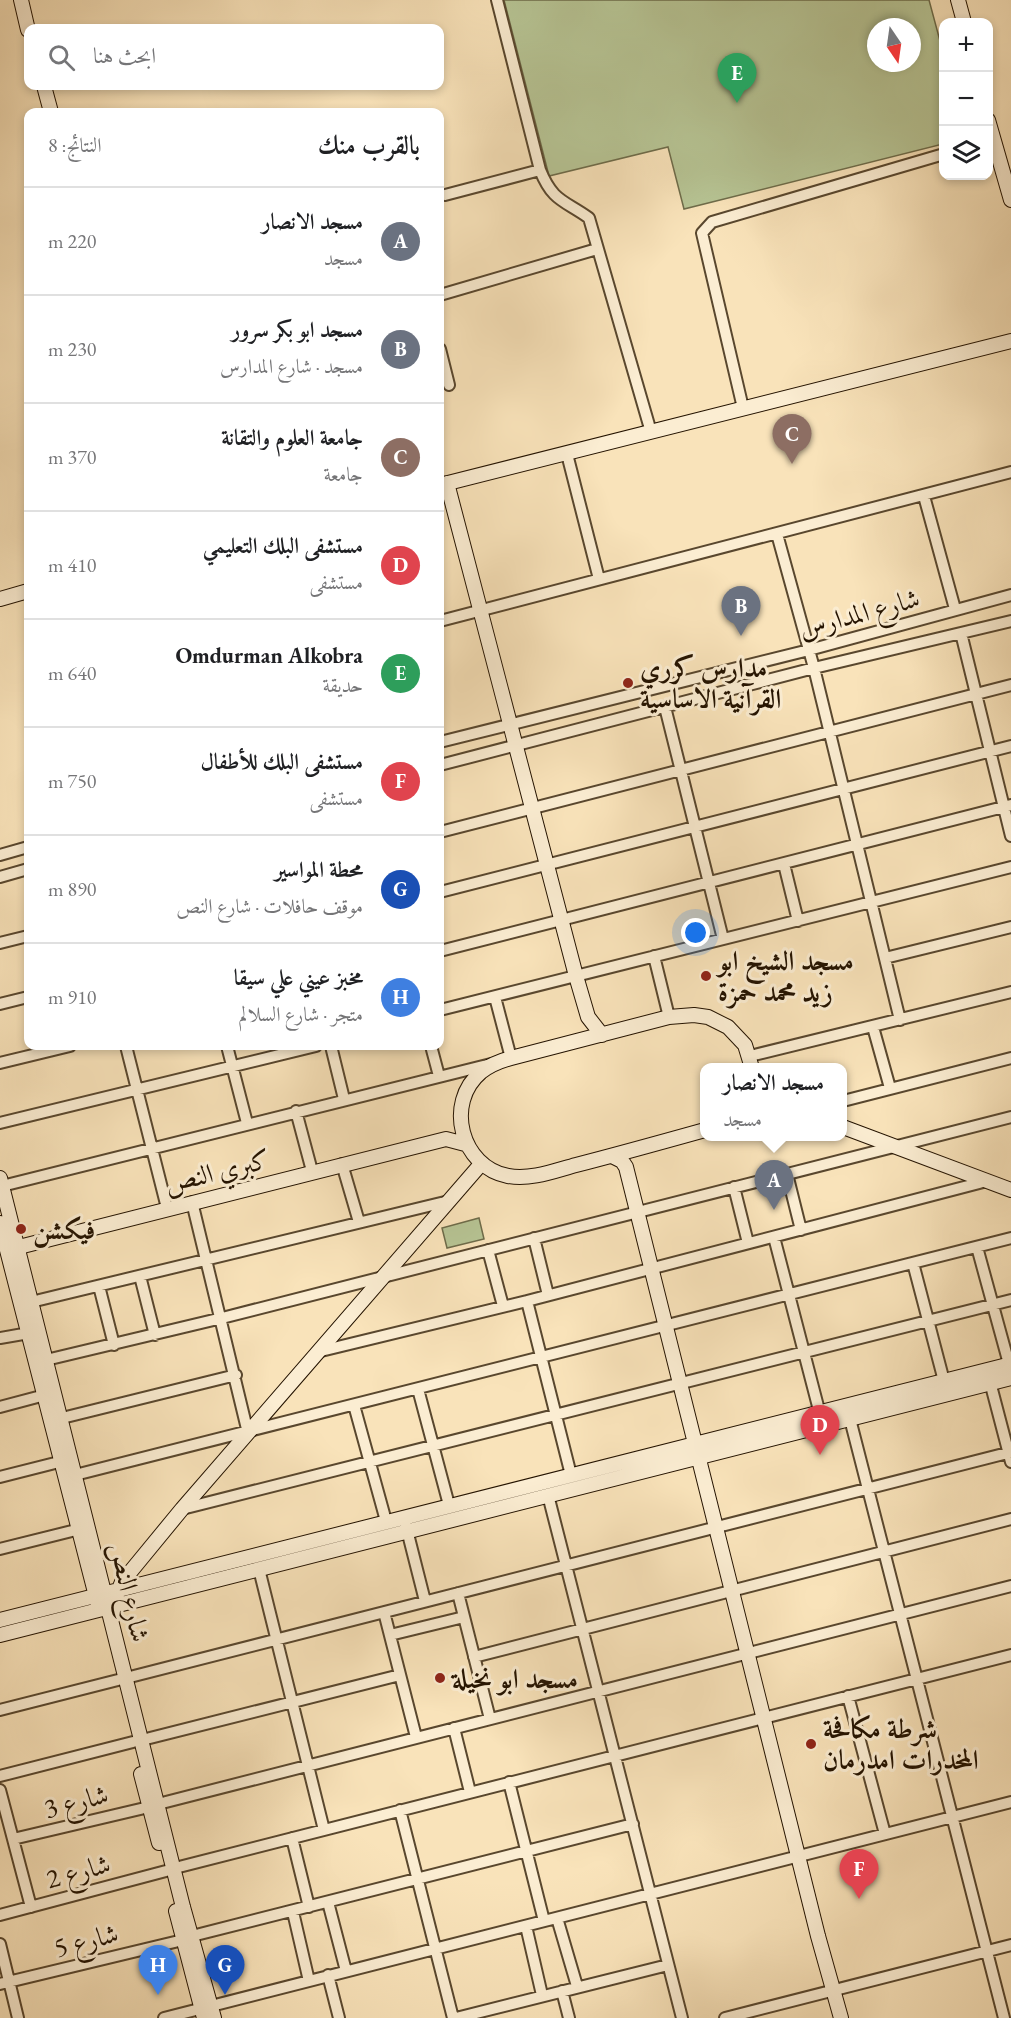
<!DOCTYPE html>
<html lang="ar">
<head>
<meta charset="utf-8">
<style>
	body { margin:0; font-family:"EB Garamond",Amiri,serif; background:#f6f6f6; color:#202124; direction:rtl }
	.controls { position:absolute; right:18px; top:18px; display:grid; overflow:hidden; border-radius:12px; box-shadow:0 3px 9px #0003 }
	.controls button { width:54px; height:54px; display:grid; place-items:center; padding:0; border:0; border-bottom:2px solid #e0e0e0; background:#fff; color:#202124; font:30px sans-serif }
	.compass { position:absolute; left:867px; top:18px; width:54px; height:54px; border-radius:50%; background:#fff; box-shadow:0 3px 9px #0003; rotate:167deg }
	.you { position:absolute; left:696px; top:933px; width:21px; height:21px; margin:-15px; border:4px solid #fff; border-radius:50%; background:#1a73e8; box-shadow:0 0 0 9px #1a73e833 }
	.badge { display:grid; place-items:center; width:39px; height:39px; border-radius:50%; background:#7c3aed; color:#fff; font-size:20px; font-weight:700 }
	.pin { position:absolute; translate:-50% -50px; filter:drop-shadow(0 2px 3px #0008) }
	.pin::after { content:''; position:absolute; top:32px; width:21px; height:18px; background:inherit; clip-path:polygon(0 0,100% 0,50% 100%) }
	.popup { position:absolute; left:700px; top:1063px; width:147px; height:78px; box-sizing:border-box; display:grid; place-content:center; border-radius:12px; background:#fff; filter:drop-shadow(0 2px 4px #0005); font-size:20px; white-space:nowrap; color:#757577 }
	.popup b { font-size:22px; color:#202124 }
	.popup::after { content:''; position:absolute; left:50%; top:100%; margin-left:-12px; border:12px solid transparent; border-top-color:#fff }
	.list { margin:0; padding:0; list-style:none }
	h2 { display:flex; justify-content:space-between; align-items:center; height:78px; margin:0; padding:0 24px; font-size:26px }
	h2 small { font-size:20px; font-weight:400; color:#757577 }
	.list li { display:grid; grid-template-columns:39px 1fr auto; gap:18px; align-items:center; box-sizing:border-box; height:108px; padding:0 24px; border-top:2px solid #e0e0e0 }
	.list b { display:block; font-size:22px; white-space:nowrap }
	.list p { margin:0; font-size:20px; white-space:nowrap; color:#757577 }
	.list em { font-size:20px; font-style:normal; color:#757577 }
	.icon { flex:none; width:33px; height:33px; fill:none; stroke:currentColor; stroke-width:2; stroke-linecap:round; stroke-linejoin:round }
	.map { position:relative; flex:none; width:1011px; height:2018px; overflow:hidden; direction:ltr }
	.search { position:absolute; background:#fff; box-shadow:0 3px 9px #0003; left:24px; top:24px; width:420px; height:66px; display:flex; align-items:center; gap:15px; box-sizing:border-box; padding:0 21px; border-radius:12px; color:#757577; font-size:22px }
	.panel { position:absolute; background:#fff; box-shadow:0 3px 9px #0003; left:24px; top:108px; width:420px; height:942px; border-radius:12px; direction:rtl }
	.map>svg:first-child { display:block }
	.green { fill:#b7c595; stroke:#6e6c4a; stroke-width:1.5; fill-rule:evenodd }
	.lines { fill:none; stroke-linecap:round; stroke-linejoin:round }
	.street-casing { stroke:#59472e; stroke-width:14 }
	.secondary-casing { stroke:#241300; stroke-width:16 }
	.street { stroke:#fbedd2; stroke-width:10 }
	.secondary { stroke:#fbedd2; stroke-width:14 }
	.poi-dot { fill:#8f2418; stroke:#fbedd2; stroke-width:2 }
	.labels { text-anchor:middle; dominant-baseline:central; stroke-width:6; stroke-linejoin:round; paint-order:stroke }
	.street-label { font-size:27px; fill:#241300; stroke:#fbedd2 }
	.poi-label { font-size:27px; font-weight:bold; fill:#241300; stroke:#fbedd2; text-anchor:start }
</style>
</head>
<body>
<div class="map">
<svg width="1011" height="2018" viewBox="0 0 1011 2018">
	<rect width="100%" height="100%" fill="#f9e3ba"/>
	<filter id="stains"><feTurbulence type="fractalNoise" baseFrequency=".00333" numOctaves="4"/><feColorMatrix values="0 0 0 0 .2 0 0 0 0 .09 0 0 0 0 .02 0 0 0 .5 -.17"/></filter>
	<radialGradient id="worn" r=".72"><stop offset=".6" stop-color="#630" stop-opacity="0"/><stop offset="1" stop-color="#630" stop-opacity=".3"/></radialGradient>
	<path class="green" d="M504,0H929L943,52V144L684,209L668,147L549,176ZM876,27H912V63H876Z
		M479,1218L484,1239L447,1248L442,1228Z"/>
	<g class="lines">
		<defs>
			<path id="street" d="M497,0L540,170C553,202 564,200 589,218L651,432
				M445,195L540,170
				M440,295L597,249
				M440,349L449,385
				M743,408L702,233L712,222L944,154
				M567,454L599,579
				M924,496L955,609
				M777,534L814,668L900,1020
				M440,621L1011,472
				M961,633L1011,836
				M665,707L723,939
				M440,742L809,650L1011,595
				M440,765L814,668L1011,621
				M440,832L1011,685
				M0,855L28,847
				M784,864L798,921
				M0,877L28,869
				M440,892L1011,746
				M0,943L28,936
				M440,951L1011,805
				M654,956L669,1017
				M885,958L1011,927
				M495,997L511,1058
				M0,1004L28,997
				M440,1010L1011,867
				M873,1027L890,1088
				M126,1046L167,1208
				M227,1046L247,1123
				M331,1046L344,1099
				M431,1046L439,1076
				M750,1056L1011,992
				M0,1063L70,1046
				M843,1101L1011,1058
				M296,1111L312,1171
				M0,1123L316,1046
				M342,1164L359,1222
				M787,1174L801,1230
				M2,1186L491,1064
				M734,1187L748,1243
				M192,1202L248,1433
				M774,1237L820,1414
				M534,1238L548,1295
				M977,1247L1009,1364
				M488,1250L503,1306
				M913,1263L944,1381
				M140,1276L155,1335
				M99,1286L114,1345
				M527,1301L571,1475
				M31,1302L449,1201
				M0,1338L29,1333
				M321,1351L527,1301L987,1181
				M46,1360L222,1318L1011,1117
				M989,1378L1011,1462
				M418,1389L449,1505
				M354,1405L386,1521
				M0,1407L45,1395
				M62,1418L236,1375
				M850,1419L1004,2018
				M75,1475L1011,1238
				M0,1477L67,1460
				M548,1495L682,2018
				M182,1509L1011,1300
				M406,1526L425,1601
				M0,1549L80,1529
				M259,1569L324,1830
				M458,1593L490,1719
				M384,1612L416,1737
				M390,1635L464,1617
				M474,1657L1011,1519
				M126,1678L1011,1452
				M848,1696L885,1834
				M0,1710L118,1680
				M454,1728L470,1792
				M142,1740L400,1675
				M0,1776L133,1742
				M509,1782L544,1921
				M0,1790L31,1907
				M158,1804L1011,1586
				M400,1810L453,2018
				M292,1838L309,1907
				M13,1839L149,1807
				M175,1868L1011,1655
				M328,1902L346,1971
				M293,1912L309,1981
				M0,1915L166,1871
				M557,1918L577,1986
				M526,1926L542,1995
				M192,1936L633,1824
				M0,1944L18,2018
				M328,1975L339,2018
				M0,1984L183,1940
				M562,1991L569,2018
				M164,2018L1011,1802
				M456,2018L668,1965
				M725,2018L1011,1945"/>
			<path id="secondary" d="M21,0L28,30
				M958,0L964,22
				M44,86L51,112
				M988,120L1011,200
				M447,483L576,976L588,1017L602,1035
				M440,485L1011,341
				M0,599L28,591
				M843,1127L1011,1190
				M705,1130C662,1142 619,1154 576,1165C554,1171 531,1180 508,1176C461,1167 444,1103 481,1072C490,1065 500,1061 511,1058L669,1017L694,1015L708,1017L728,1027L745,1045L752,1068
				M612,1156L622,1161L626,1167L818,1936L841,2018
				M0,1178L183,1907L214,2018
				M0,1223L98,1604
				M11,1249L446,1139L465,1144
				M117,1594L122,1582L182,1509L481,1164
				M0,1620L1011,1364
				M0,1635L1011,1378
				M141,1774L159,1843
				M176,1911L204,2018"/>
		</defs>
		<use href="#street" class="street-casing"/>
		<use href="#secondary" class="secondary-casing"/>
		<use href="#street" class="street"/>
		<use href="#secondary" class="secondary"/>
	</g>
	<g class="poi-dot">
		<circle cx="628" cy="683" r="6"/>
		<circle cx="706" cy="976" r="6"/>
		<circle cx="21" cy="1229" r="6"/>
		<circle cx="440" cy="1678" r="6"/>
		<circle cx="811" cy="1744" r="6"/>
	</g>
	<g class="labels">
		<g class="street-label">
			<text transform="translate(859 613) rotate(-15)">شارع المدارس</text>
			<text transform="translate(217 1171) rotate(-14)">كبري النص</text>
			<text transform="translate(130 1592) rotate(77)">شارع النص</text>
			<text transform="translate(76 1801) rotate(-14)">شارع 3</text>
			<text transform="translate(78 1871) rotate(-15)">شارع 2</text>
			<text transform="translate(86 1940) rotate(-14)">شارع 5</text>
		</g>
		<g class="poi-label">
			<text x="640" y="667">مدارس كرري<tspan x="640" dy="31">القرآنية الاساسية</tspan></text>
			<text x="718" y="960">مسجد الشيخ ابو<tspan x="718" dy="31">زيد محمد حمزة</tspan></text>
			<text x="33" y="1229">فيكشن</text>
			<text x="452" y="1678">مسجد ابو نخيلة</text>
			<text x="823" y="1728">شرطة مكافحة<tspan x="823" dy="31">المخدرات امدرمان</tspan></text>
		</g>
	</g>
	<rect width="100%" height="100%" filter="url(#stains)"/>
	<rect width="100%" height="100%" fill="url(#worn)"/>
</svg>
<div class="controls">
<button>+</button>
<button>−</button>
<button><svg class="icon" aria-label="layers" viewBox="0 0 24 24"><path d="M12 4l9 5-9 5-9-5zM3 14l9 5 9-5"/></svg></button>
</div>
<svg class="compass" viewBox="-18 -18 36 36"><path d="M0-13l5 13h-10z" fill="#e53935"/><path d="M0 13l5-13h-10z" fill="#757577"/></svg>
<div class="you"></div>
<div class="pin badge" style="left:774px;top:1210px;background:#6b7280">A</div>
<div class="popup"><b>مسجد الانصار</b>مسجد</div>
<div class="pin badge" style="left:741px;top:636px;background:#6b7280">B</div>
<div class="pin badge" style="left:792px;top:464px;background:#8d6e63">C</div>
<div class="pin badge" style="left:820px;top:1455px;background:#e0444e">D</div>
<div class="pin badge" style="left:737px;top:103px;background:#2e9e5b">E</div>
<div class="pin badge" style="left:859px;top:1899px;background:#e0444e">F</div>
<div class="pin badge" style="left:225px;top:1995px;background:#1a4fb4">G</div>
<div class="pin badge" style="left:158px;top:1995px;background:#3f7fe0">H</div>
<div class="search"><svg class="icon" aria-label="search" viewBox="0 0 24 24"><circle cx="10" cy="10" r="6"/><path d="M15 15l6 6"/></svg>ابحث هنا</div>
<section class="panel">
<h2>بالقرب منك<small>النتائج: 8</small></h2>
<ul class="list">
<li><span class="badge" style="background:#6b7280">A</span><div><b>مسجد الانصار</b><p>مسجد</p></div><em>220 m</em></li>
<li><span class="badge" style="background:#6b7280">B</span><div><b>مسجد ابو بكر سرور</b><p>مسجد · شارع المدارس</p></div><em>230 m</em></li>
<li><span class="badge" style="background:#8d6e63">C</span><div><b>جامعة العلوم والتقانة</b><p>جامعة</p></div><em>370 m</em></li>
<li><span class="badge" style="background:#e0444e">D</span><div><b>مستشفى البلك التعليمي</b><p>مستشفى</p></div><em>410 m</em></li>
<li><span class="badge" style="background:#2e9e5b">E</span><div><b>Omdurman Alkobra</b><p>حديقة</p></div><em>640 m</em></li>
<li><span class="badge" style="background:#e0444e">F</span><div><b>مستشفى البلك للأطفال</b><p>مستشفى</p></div><em>750 m</em></li>
<li><span class="badge" style="background:#1a4fb4">G</span><div><b>محطة المواسير</b><p>موقف حافلات · شارع النص</p></div><em>890 m</em></li>
<li><span class="badge" style="background:#3f7fe0">H</span><div><b>مخبز عيني علي سيقا</b><p>متجر · شارع السلالم</p></div><em>910 m</em></li>
</ul>
</section>
</div>
</body>
</html>
